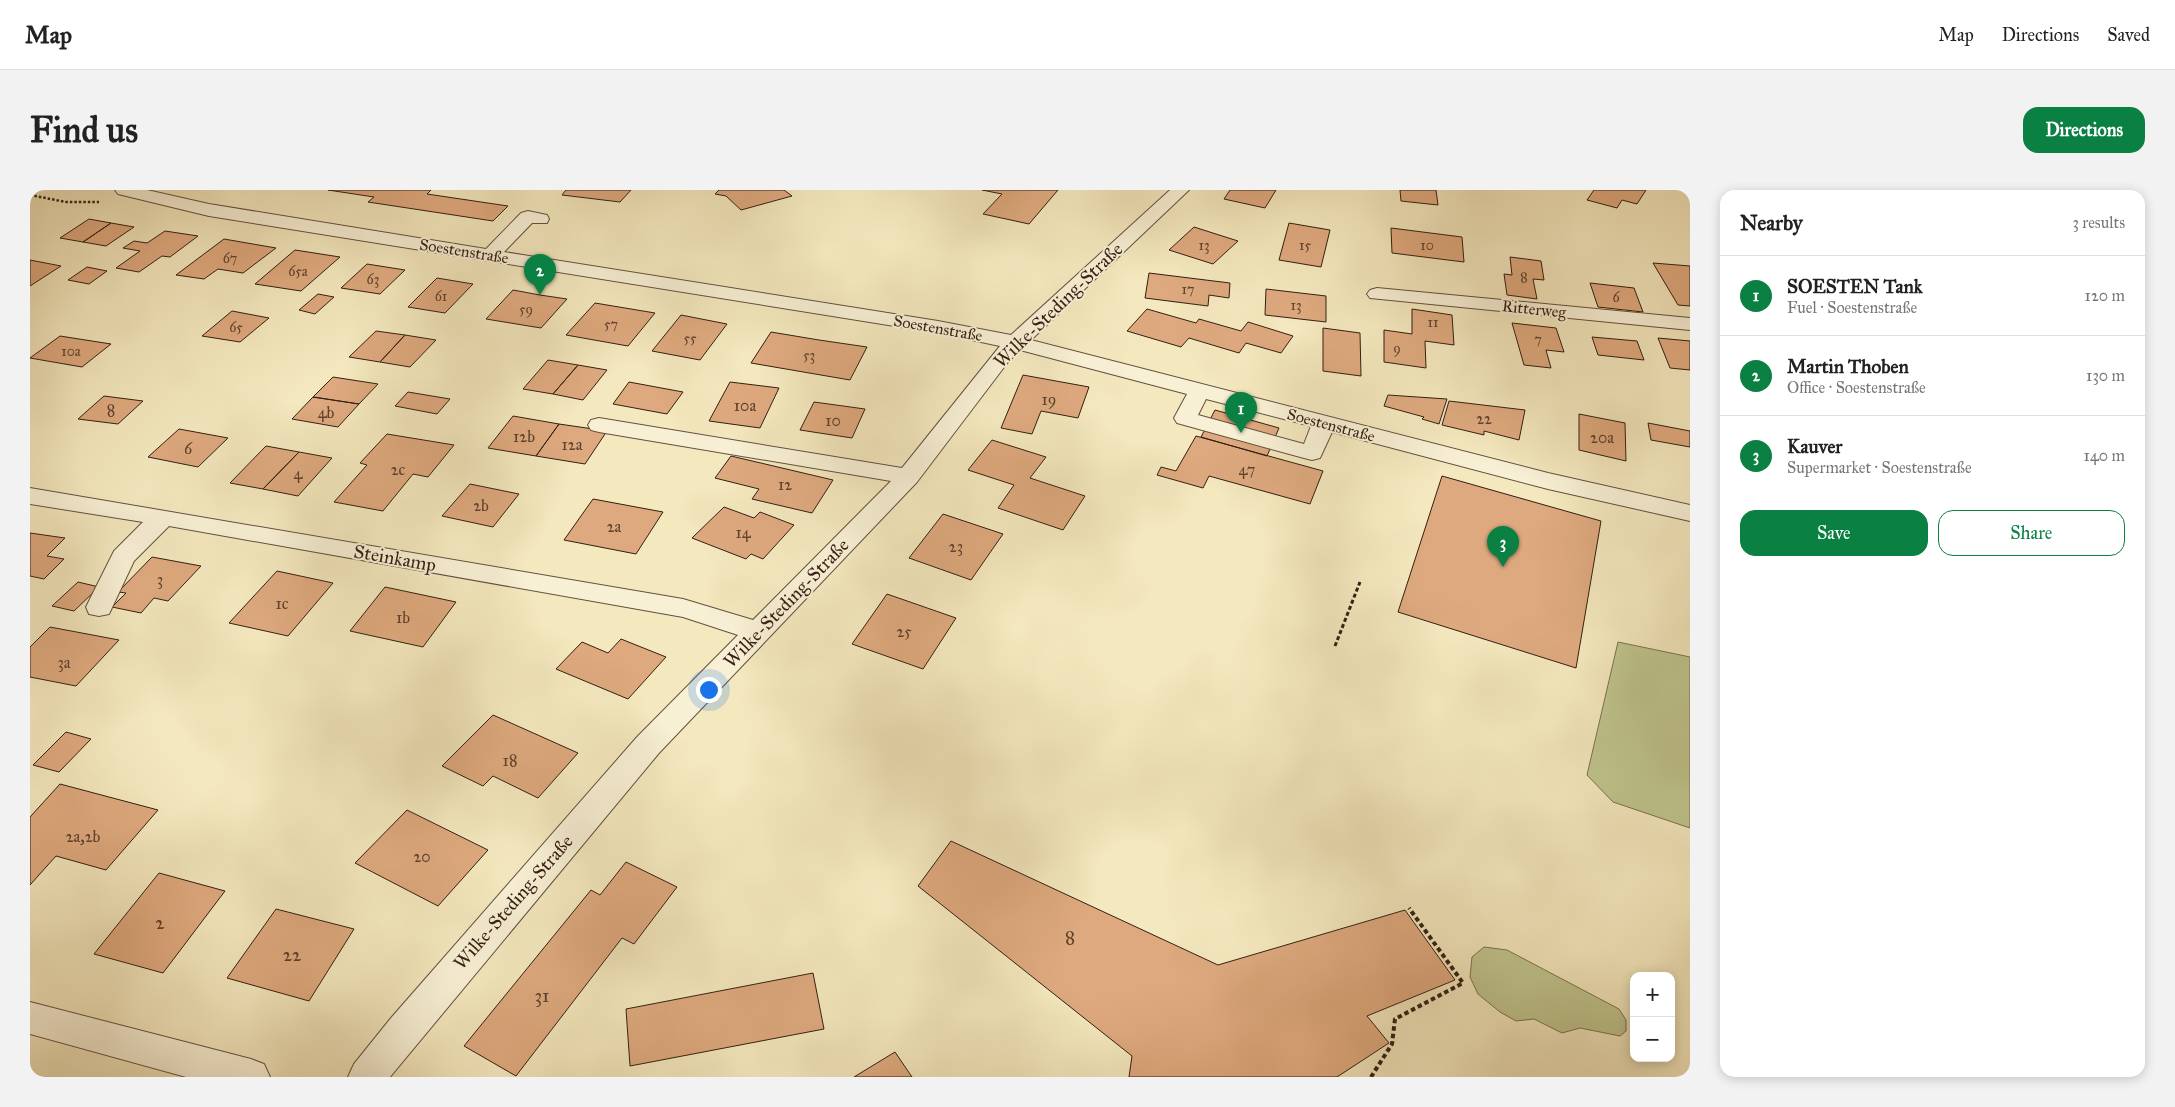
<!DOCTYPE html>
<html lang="en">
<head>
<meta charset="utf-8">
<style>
	body { margin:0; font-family:"IM FELL Great Primer",serif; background:#f2f2f2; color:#222 }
	.controls { position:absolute; right:15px; bottom:15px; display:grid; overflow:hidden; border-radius:10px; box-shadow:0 2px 12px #0003 }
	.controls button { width:45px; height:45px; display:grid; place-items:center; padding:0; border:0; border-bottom:1px solid #e0e0e0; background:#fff; color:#222; font:25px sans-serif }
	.you { position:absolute; left:678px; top:499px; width:18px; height:18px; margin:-12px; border:4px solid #fff; border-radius:50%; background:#1a73e8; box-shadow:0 0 0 8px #1a73e833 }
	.badge { display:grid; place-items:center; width:32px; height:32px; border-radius:50%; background:#0b8043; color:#fff; font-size:16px; font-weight:700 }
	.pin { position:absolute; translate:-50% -41px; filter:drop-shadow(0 1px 2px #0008) }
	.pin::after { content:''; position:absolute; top:26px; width:18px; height:15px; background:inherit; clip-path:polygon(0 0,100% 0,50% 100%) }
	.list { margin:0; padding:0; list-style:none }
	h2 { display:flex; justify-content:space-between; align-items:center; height:65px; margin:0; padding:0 20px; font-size:21px }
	h2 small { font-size:16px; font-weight:400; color:#767676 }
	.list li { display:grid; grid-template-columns:32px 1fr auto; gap:15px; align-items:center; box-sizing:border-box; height:80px; padding:0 20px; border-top:1px solid #e0e0e0 }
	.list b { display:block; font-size:19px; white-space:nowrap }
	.list p { margin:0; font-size:16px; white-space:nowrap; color:#767676 }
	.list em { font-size:16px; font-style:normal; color:#767676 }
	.actions { display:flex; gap:10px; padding:15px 20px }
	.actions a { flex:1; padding:11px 0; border:1px solid #0b8043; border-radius:15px; text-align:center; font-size:18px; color:#0b8043 }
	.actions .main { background:#0b8043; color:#fff }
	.map { position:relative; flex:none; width:1660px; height:887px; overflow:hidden; border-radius:15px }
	header { display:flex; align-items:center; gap:30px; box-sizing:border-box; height:70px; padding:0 25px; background:#fff; border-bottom:1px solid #e0e0e0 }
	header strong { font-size:24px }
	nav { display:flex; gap:28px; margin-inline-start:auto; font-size:18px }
	.intro { display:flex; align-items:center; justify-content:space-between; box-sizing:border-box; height:120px; padding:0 30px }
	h1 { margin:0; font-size:35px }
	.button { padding:12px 22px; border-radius:15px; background:#0b8043; color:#fff; font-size:18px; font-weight:700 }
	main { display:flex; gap:30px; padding:0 30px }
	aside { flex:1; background:#fff; border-radius:15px; box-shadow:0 2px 12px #0003 }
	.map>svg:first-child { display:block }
	.green { fill:#c0c58e; stroke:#7a7250 }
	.building { fill:#dea97e; stroke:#341e13 }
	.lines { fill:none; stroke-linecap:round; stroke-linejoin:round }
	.minor-casing { stroke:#64503e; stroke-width:2 }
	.path-far2 { stroke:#341e13; stroke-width:2.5; stroke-dasharray:2.5 2; stroke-linecap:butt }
	.path-far1 { stroke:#341e13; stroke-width:3; stroke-dasharray:4 2.5; stroke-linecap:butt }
	.path { stroke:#341e13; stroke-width:4; stroke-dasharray:4.5 3; stroke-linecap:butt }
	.minor { fill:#f8f0d5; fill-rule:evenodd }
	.labels { text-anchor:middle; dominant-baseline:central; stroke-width:4; stroke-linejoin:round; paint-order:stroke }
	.far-number-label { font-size:14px; fill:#5e412e }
	.far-street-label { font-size:16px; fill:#341e13; stroke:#f8f0d5 }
	.number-label { font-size:16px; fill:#5e412e }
	.street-label { font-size:19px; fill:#341e13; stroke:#f8f0d5 }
	.near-number-label { font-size:19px; fill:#5e412e }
</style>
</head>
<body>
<header>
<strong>Map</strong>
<nav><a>Map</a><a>Directions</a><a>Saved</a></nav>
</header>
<div class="intro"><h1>Find us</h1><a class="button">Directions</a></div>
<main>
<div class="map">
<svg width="1660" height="887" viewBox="0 0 1660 887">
	<rect width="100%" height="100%" fill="#f4e8be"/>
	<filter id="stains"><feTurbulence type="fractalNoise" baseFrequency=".004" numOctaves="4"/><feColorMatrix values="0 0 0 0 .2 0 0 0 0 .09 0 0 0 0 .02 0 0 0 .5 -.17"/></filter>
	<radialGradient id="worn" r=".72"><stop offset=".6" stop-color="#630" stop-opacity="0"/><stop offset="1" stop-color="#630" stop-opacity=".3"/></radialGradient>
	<path class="green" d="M1588,452L1660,467V638L1583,612L1557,585Z
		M1454,757L1477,760L1589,819L1596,830V841L1590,846L1550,838L1532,843L1504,829L1486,831L1470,822L1448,804L1440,787L1442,767Z"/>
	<path class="building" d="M298,0H401L397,4L478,16L463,31L338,12L344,7Z
		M536,0H601L590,12L532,5Z
		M689,0H754L762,6L711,20L696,6L685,4Z
		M952,0H1028L999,34L953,24L972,4Z
		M1200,0H1246L1235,18L1194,9Z
		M1370,0H1406L1408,15L1371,11Z
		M1564,0H1616L1607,14L1592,10L1587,18L1557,10Z
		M59,29L81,33L53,52L30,48Z
		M81,33L104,37L76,56L53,52Z
		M1259,33L1300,40L1291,77L1249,70Z
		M1164,37L1208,51L1183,74L1139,60Z
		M1361,38L1432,47L1434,72L1362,63Z
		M135,41L168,46L140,67L132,66L109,82L86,78L110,61L93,58L104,51L117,53Z
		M194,49L246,58L213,83L188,79L174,89L146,85Z
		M265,60L310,67L271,101L225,94Z
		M1480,67L1511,71L1514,90L1503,89L1507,109L1477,105L1474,84L1482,85Z
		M0,70L31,76L0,96Z
		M1623,73L1660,76V116L1648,115Z
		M337,74L375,80L350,104L311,98Z
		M57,77L77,81L59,94L38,90Z
		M1119,83L1200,93L1199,108L1179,105L1178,116L1115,108Z
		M407,88L443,94L415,123L378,117Z
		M1560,93L1604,98L1613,122L1568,117Z
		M1236,99L1296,106V132L1235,125Z
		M483,100L510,105L537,109L511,138L456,129Z
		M288,104L304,107L285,124L269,120Z
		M565,113L625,123L598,156L536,145Z
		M1117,119L1166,133L1169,129L1211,141L1218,132L1263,146L1251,163L1216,153L1209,163L1159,148L1151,157L1097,141Z
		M1382,119L1422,125L1424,155L1395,151L1396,178L1354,172V140L1382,144Z
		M202,121L239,128L210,152L172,146Z
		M651,125L697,134L670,170L622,161Z
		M1482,133L1526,138L1534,162L1516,160L1521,178L1494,175Z
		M1293,138L1330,143L1331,186L1293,181Z
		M346,141L375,145L350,172L319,167Z
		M741,142L789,150L837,157L820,190L721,173Z
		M375,145L406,150L380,177L350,172Z
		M30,146L81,154L52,177L0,168Z
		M1562,147L1607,151L1614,170L1568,165Z
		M1628,148L1660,151V180L1640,178Z
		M518,170L548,175L523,204L493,199Z
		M548,175L577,180L553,210L523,204Z
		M993,185L1059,197L1048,228L1011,221L1002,244L971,238Z
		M303,187L348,194L329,214L283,207Z
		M599,192L653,202L637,224L583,214Z
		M700,192L749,198L730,238L679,231Z
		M378,202L420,209L407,224L365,216Z
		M1358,205L1417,209L1409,234L1392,229L1394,227L1354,216Z
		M74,206L113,211L88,234L48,229Z
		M283,207L329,214L308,237L262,229Z
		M1419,211L1495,220L1489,250L1454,241V245L1412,235Z
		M784,212L835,219L822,248L770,240Z
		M1185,220L1249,238L1237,266L1171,247Z
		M1549,224L1595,233L1596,271L1549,260Z
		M483,226L529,234L506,266L458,258Z
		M1618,233L1660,241V257L1621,250Z
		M529,234L577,241L555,274L506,266Z
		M149,239L198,248L168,277L118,267Z
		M357,244L424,255L398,287L383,284L353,321L304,312L337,275L330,273Z
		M1166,246L1293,281L1280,314L1179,286L1173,298L1127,285L1131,277L1146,281Z
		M962,250L1016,267L1000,288L1055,306L1033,340L968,318L984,295L938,280Z
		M236,256L269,262L233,299L200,293Z
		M269,262L302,268L268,306L233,299Z
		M701,266L803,290L782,323L722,309L729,299L685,288Z
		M1412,286L1571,331L1546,478L1368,422Z
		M440,294L489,304L463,337L412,326Z
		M563,309L633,322L606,364L534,350Z
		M694,317L724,328L730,322L764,335L733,369L721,364L716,369L662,348Z
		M913,324L973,344L941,390L879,368Z
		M0,343L35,348L17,366L34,369L14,389L0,386Z
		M122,367L171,376L138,411L124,408L111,423L82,417L96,403L88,402Z
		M247,381L303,393L258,446L199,433Z
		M48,392L69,397L44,421L22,416Z
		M355,397L426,412L393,457L320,441Z
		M857,404L926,428L893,479L822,454Z
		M20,437L89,450L46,496L0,487V457Z
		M591,449L636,467L598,509L526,479L552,452L578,463Z
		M463,525L548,563L508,608L463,586L453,596L412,576Z
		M36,542L61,549L29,582L3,575Z
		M30,594L128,620L76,680L26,666L0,695V627Z
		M377,620L458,660L408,716L325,673Z
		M921,651L1188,775L1375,720L1425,790L1337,826L1359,853L1307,887H1099L1102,866L888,696Z
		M596,672L647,697L604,754L592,748L486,886L434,856L561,700L570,705Z
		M129,683L195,701L133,783L64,764Z
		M246,719L324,739L279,811L197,788Z
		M783,783L794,839L600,876L596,819Z
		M865,862L882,887H824Z"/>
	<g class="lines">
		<defs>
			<path id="minor" d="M85,0H117L179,14L456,59L491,23L498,21L517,25L519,29L517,33H502L474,62L908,131L981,145L1140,0H1159L1001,150L1518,283L1660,315V331L1518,299L1302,242L1290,268L1282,270L1274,268L1147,233L1144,228L1157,204L990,160L978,172L887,292L629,563L360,887H318L324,874L361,828L607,547L708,445L653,427L139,336L104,371L79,424L69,426L59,424L56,417L84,361L113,332L0,314V298L653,409L723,430L861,291L569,242L561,240L558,235L561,230L569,228L872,278L970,156L908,143L179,26L88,4ZM1176,209L1281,236L1274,254L1168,225Z
				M1347,98L1660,128V140L1340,108L1337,104L1340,100Z
				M0,812L221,869L234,874L240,887H156L0,844Z"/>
		</defs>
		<use href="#minor" class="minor-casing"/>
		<path class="path-far2" d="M0,5L36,12H69"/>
		<path class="path-far1" d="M1305,456L1330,392"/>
		<path class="path" d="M1341,887L1362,854L1365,829L1433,793L1379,718"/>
		<use href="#minor" class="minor"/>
	</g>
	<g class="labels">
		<g class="far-number-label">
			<text x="1174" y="55">13</text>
			<text x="1275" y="55">15</text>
			<text x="1397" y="55">10</text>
			<text x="200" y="68">67</text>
			<text x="268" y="81">65a</text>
			<text x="1494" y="87">8</text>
			<text x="343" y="89">63</text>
			<text x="1158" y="99">17</text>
			<text x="411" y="106">61</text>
			<text x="1586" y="107">6</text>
			<text x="1266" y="115">13</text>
			<text x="496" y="119">59</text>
			<text x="1403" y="132">11</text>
			<text x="581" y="134">57</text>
			<text x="206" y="137">65</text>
			<text x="660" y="148">55</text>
			<text x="1508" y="149">7</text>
			<text x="1367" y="158">9</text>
			<text x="41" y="161">10a</text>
			<text x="779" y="165">53</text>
		</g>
		<g class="far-street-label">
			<text transform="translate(434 61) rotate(9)">Soestenstraße</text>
			<text transform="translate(1504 119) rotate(6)">Ritterweg</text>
			<text transform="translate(908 138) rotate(10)">Soestenstraße</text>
			<text transform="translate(1301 235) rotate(15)">Soestenstraße</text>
		</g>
		<g class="number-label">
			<text x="1019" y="209">19</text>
			<text x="715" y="215">10a</text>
			<text x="81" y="220">8</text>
			<text x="296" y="222">4b</text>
			<text x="1454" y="228">22</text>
			<text x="803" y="230">10</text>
			<text x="494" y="246">12b</text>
			<text x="1572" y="247">20a</text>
			<text x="542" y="254">12a</text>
			<text x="158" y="258">6</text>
			<text x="368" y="279">2c</text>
			<text x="1217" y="279">47</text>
			<text x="268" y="283">4</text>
			<text x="755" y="294">12</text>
			<text x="451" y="315">2b</text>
			<text x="584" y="336">2a</text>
			<text x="713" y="342">14</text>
			<text x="926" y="356">23</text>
			<text x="130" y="389">3</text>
			<text x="252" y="413">1c</text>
			<text x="373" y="427">1b</text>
			<text x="874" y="441">25</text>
			<text x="34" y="472">3a</text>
			<text x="480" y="570">18</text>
			<text x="53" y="646">2a,2b</text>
			<text x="392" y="666">20</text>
		</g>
		<g class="street-label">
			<text transform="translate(1028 115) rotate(-44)">Wilke-Steding-Straße</text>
			<text transform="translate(365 368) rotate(10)">Steinkamp</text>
			<text transform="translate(756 413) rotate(-46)">Wilke-Steding-Straße</text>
			<text transform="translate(483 712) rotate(-49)">Wilke-Steding-Straße</text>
		</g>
		<g class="near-number-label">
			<text x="130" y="732">2</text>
			<text x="1040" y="747">8</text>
			<text x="262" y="764">22</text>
			<text x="512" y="805">31</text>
		</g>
	</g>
	<rect width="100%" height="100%" filter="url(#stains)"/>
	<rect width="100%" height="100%" fill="url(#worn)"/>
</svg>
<div class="controls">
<button>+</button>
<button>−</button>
</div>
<div class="you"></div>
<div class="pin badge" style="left:1211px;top:243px">1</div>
<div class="pin badge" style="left:510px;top:105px">2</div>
<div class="pin badge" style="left:1473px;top:377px">3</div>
</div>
<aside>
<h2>Nearby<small>3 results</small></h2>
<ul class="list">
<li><span class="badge">1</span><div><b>SOESTEN Tank</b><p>Fuel · Soestenstraße</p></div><em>120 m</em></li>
<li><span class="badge">2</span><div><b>Martin Thoben</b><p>Office · Soestenstraße</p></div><em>130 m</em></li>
<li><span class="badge">3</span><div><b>Kauver</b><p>Supermarket · Soestenstraße</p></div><em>140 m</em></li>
</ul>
<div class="actions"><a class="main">Save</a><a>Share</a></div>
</aside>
</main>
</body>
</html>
